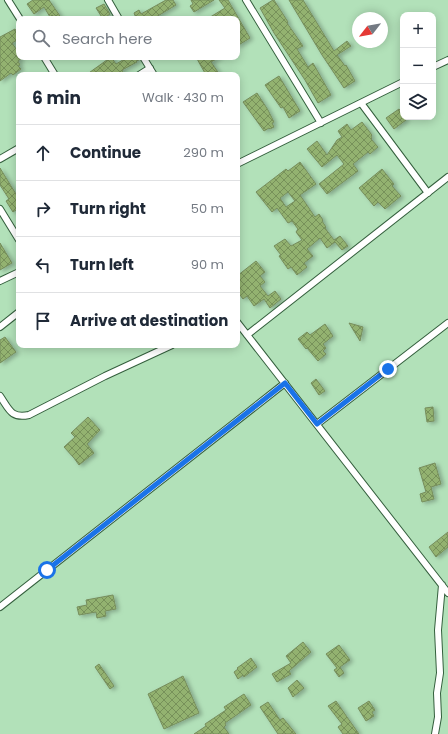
<!DOCTYPE html>
<html lang="en">
<head>
<meta charset="utf-8">
<style>
	body { margin:0; font-family:Poppins,sans-serif; background:#f2f2f3; color:#1f2937 }
	.controls { position:absolute; right:12px; top:12px; display:grid; overflow:hidden; border-radius:8px; box-shadow:0 2px 10px #0003 }
	.controls button { width:36px; height:36px; display:grid; place-items:center; padding:0; border:0; border-bottom:1px solid #e0e1e3; background:#fff; color:#1f2937; font:20px sans-serif }
	.compass { position:absolute; left:352px; top:12px; width:36px; height:36px; border-radius:50%; background:#fff; box-shadow:0 2px 10px #0003; rotate:239deg }
	.stop { position:absolute; width:12px; height:12px; margin:-9px; border:3px solid #1a73e8; border-radius:50%; background:#fff }
	.stop.end { background:#1a73e8; border-color:#fff; box-shadow:0 1px 4px #0008 }
	.list { margin:0; padding:0; list-style:none }
	h2 { display:flex; justify-content:space-between; align-items:center; height:52px; margin:0; padding:0 16px; font-size:17px }
	h2 small { font-size:13px; font-weight:400; color:#747a83 }
	.list li { display:grid; grid-template-columns:26px 1fr auto; gap:12px; align-items:center; box-sizing:border-box; height:56px; padding:0 16px; border-top:1px solid #e0e1e3 }
	.list b { display:block; font-size:15px; white-space:nowrap }
	.list em { font-size:13px; font-style:normal; color:#747a83 }
	.icon { flex:none; width:22px; height:22px; fill:none; stroke:currentColor; stroke-width:2; stroke-linecap:round; stroke-linejoin:round }
	.map { position:relative; flex:none; width:448px; height:734px; overflow:hidden }
	.search { position:absolute; background:#fff; box-shadow:0 2px 10px #0003; left:16px; top:16px; width:224px; height:44px; display:flex; align-items:center; gap:10px; box-sizing:border-box; padding:0 14px; border-radius:8px; color:#747a83; font-size:15px }
	.panel { position:absolute; background:#fff; box-shadow:0 2px 10px #0003; left:16px; top:72px; width:224px; height:276px; border-radius:8px }
	.map>svg:first-child { display:block }
	.building { fill:url(#building-cross-hatch); stroke:#768d5d; fill-rule:evenodd; filter:url(#shadow) }
	.lines { fill:none; stroke-linecap:round; stroke-linejoin:round }
	.street-casing { stroke:#345f3d; stroke-width:8 }
	.street { stroke:#fff; stroke-width:6 }
	.route { stroke:#1a73e8; stroke-width:5 }
</style>
</head>
<body>
<div class="map">
<svg width="448" height="734" viewBox="0 0 448 734">
	<defs>
		<pattern id="building-cross-hatch" width="8" height="8" patternUnits="userSpaceOnUse"><rect width="8" height="8" fill="#93b26f"/><path d="M0 0l8 8M0 8l8-8" fill="none" stroke="#77915a"/></pattern>
		<filter id="shadow"><feDropShadow dx="3" dy="1.5" stdDeviation="2" flood-color="#0004"/></filter>
	</defs>
	<rect width="100%" height="100%" fill="#b2e1b9"/>
	<path class="building" d="M33,0H49L60,16L56,19L52,15L50,17L44,7L34,14L27,4Z
		M166,0H173L176,5L156,17L157,19H134L136,18L134,13L139,10L141,14Z
		M191,0H214L194,12L190,6L193,4Z
		M219,0H228L250,38L237,46V19H207L225,8Z
		M273,0H274L288,22L287,23L303,46L297,49L308,67L313,63L331,95L318,103L305,80L274,33L260,8Z
		M289,0H303L334,51L347,41L351,46L337,55L345,66L346,65L355,81L344,88L322,55Z
		M104,4L110,14L103,19L96,8Z
		M15,29L19,36V39L12,43L19,53V57L22,58L18,61L20,65L18,66L21,69L13,75L11,73L0,81V37Z
		M111,57L116,64L128,57H139V60L136,61L137,62L122,70L123,72L117,75H86Z
		M196,57H220L211,62L220,75H206Z
		M279,76L300,111L289,118L283,107L281,108L265,85Z
		M257,93L268,110L274,122L272,123L274,127L270,129L269,128L264,131L243,102Z
		M399,109L403,114V117L406,118L405,119L406,120L394,129L386,118Z
		M362,122L372,135L371,136L372,138L371,139L378,147L370,154L368,152L353,164L358,171L327,194L319,184L344,164L337,155L322,167L307,149L317,141L327,155L337,140L342,137L338,131L347,124L351,130Z
		M300,162L316,184L300,195L315,217L319,214L323,220L322,221L326,227L325,228L334,240L340,236L348,246L342,250L335,242L327,248L320,238L307,249L313,256L304,263L307,267L297,275L291,267L288,269L279,256L281,255L274,246L285,239L291,246L302,240L296,232L298,229L292,221L288,223L277,208L272,212L256,192L286,169L288,171ZM288,192L295,201L286,207L280,198Z
		M0,168L19,199V208L13,212L6,201L9,199L0,185Z
		M382,169L394,184L392,186L401,196L385,209L378,202L374,206L359,188Z
		M0,243L12,263L0,270Z
		M256,261L265,272L260,276L265,282L260,286L268,296L275,291L281,299L270,308L264,299L254,306L247,296L243,299L237,291V276Z
		M349,323L363,327L360,341Z
		M325,324L333,336L323,344L326,348L323,351L326,354L318,361L307,348L306,349L298,339L307,332L310,335Z
		M5,337L16,352L0,363V340Z
		M316,379L325,391L319,395L311,383Z
		M433,407L434,421L427,422L425,408Z
		M88,417L100,430L87,444L94,453L79,465L74,458L64,447L75,437L71,433Z
		M435,463L441,484L431,487L434,499L422,502L420,494L426,492L419,468Z
		M448,532V547L436,557L429,547Z
		M113,595L116,609L105,611L106,616L97,618L96,612L79,615L77,607L87,605L86,600Z
		M303,642L311,652L289,671L291,674L277,682L272,674L291,663L286,656Z
		M339,645L350,660L340,667L344,673L339,677L334,670L337,668L326,654Z
		M251,658L257,667L244,677L243,675L238,679L234,672L238,669L237,668Z
		M99,664L114,686L110,689L95,667Z
		M183,676L199,713L164,729L148,694Z
		M297,680L304,688L293,697L288,688Z
		M244,694L251,705L225,723L226,725L224,727L229,734H194L206,726L205,724L226,710L224,707Z
		M336,701L347,717L359,734H343L338,727L342,724L328,706Z
		M369,701L375,710L372,712L374,716L366,721L358,708Z
		M268,702L280,720L283,718L296,734H278L260,707Z"/>
	<g class="lines">
		<defs>
			<path id="street" d="M8,0L20,19
				M108,0L119,19
				M246,0L321,123
				M44,57L55,75
				M143,57L154,75
				M433,67L448,60
				M139,75L150,68
				M361,103L428,193
				M0,159L19,148
				M237,164L403,82
				M0,209L19,240
				M0,281L19,272
				M237,322L448,593
				M0,327L19,312
				M247,335L448,177
				M0,396C9,409 11,419 29,415L105,376L172,345
				M317,424L448,323
				M0,607L285,383
				M435,734L438,717L437,693L440,673L438,630L442,585"/>
		</defs>
		<use href="#street" class="street-casing"/>
		<use href="#street" class="street"/>
	</g>
	<g class="lines">
		<path class="route" d="M47,570L285,383L317,424L388,369"/>
	</g>
</svg>
<div class="controls">
<button>+</button>
<button>−</button>
<button><svg class="icon" aria-label="layers" viewBox="0 0 24 24"><path d="M12 4l9 5-9 5-9-5zM3 14l9 5 9-5"/></svg></button>
</div>
<svg class="compass" viewBox="-18 -18 36 36"><path d="M0-13l5 13h-10z" fill="#e53935"/><path d="M0 13l5-13h-10z" fill="#747a83"/></svg>
<div class="stop" style="left:47px;top:570px"></div>
<div class="stop end" style="left:388px;top:369px"></div>
<div class="search"><svg class="icon" aria-label="search" viewBox="0 0 24 24"><circle cx="10" cy="10" r="6"/><path d="M15 15l6 6"/></svg>Search here</div>
<section class="panel">
<h2>6 min<small>Walk · 430 m</small></h2>
<ul class="list">
<li><svg class="icon" aria-label="ahead" viewBox="0 0 24 24"><path d="M12 20V5M6 11l6-6 6 6"/></svg><div><b>Continue</b></div><em>290 m</em></li>
<li><svg class="icon" aria-label="right" viewBox="0 0 24 24"><path d="M7 20v-9h11M14 6l5 5-5 5"/></svg><div><b>Turn right</b></div><em>50 m</em></li>
<li><svg class="icon" aria-label="left" viewBox="0 0 24 24"><path d="M17 20v-9H6M10 6l-5 5 5 5"/></svg><div><b>Turn left</b></div><em>90 m</em></li>
<li><svg class="icon" aria-label="arrive" viewBox="0 0 24 24"><path d="M6 21V4h12l-3 4 3 4H6"/></svg><div><b>Arrive at destination</b></div></li>
</ul>
</section>
</div>
</body>
</html>
